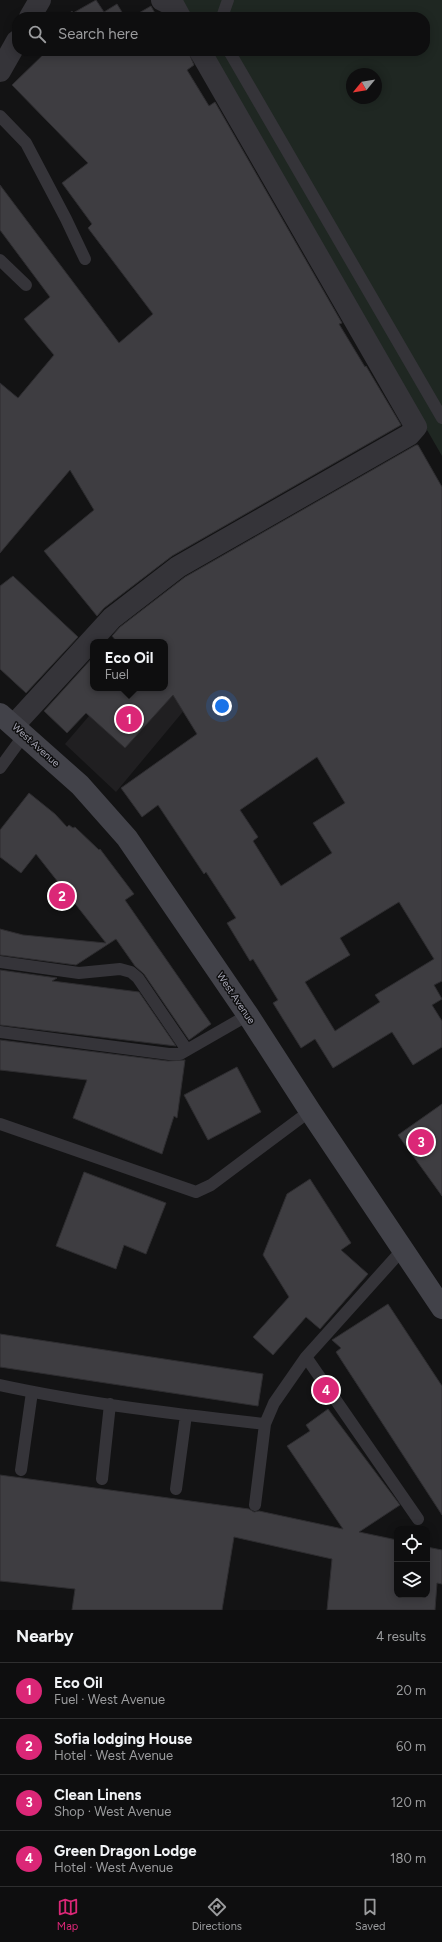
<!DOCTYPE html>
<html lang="en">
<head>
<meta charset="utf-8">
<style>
	body { margin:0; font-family:Figtree,sans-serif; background:#171718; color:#f1f3f6 }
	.controls { position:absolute; right:12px; bottom:12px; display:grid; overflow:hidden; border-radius:8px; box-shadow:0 2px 10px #0003 }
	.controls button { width:36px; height:36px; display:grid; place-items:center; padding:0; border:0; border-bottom:1px solid #2e2e2f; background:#0e0e0f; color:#f1f3f6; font:20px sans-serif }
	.compass { position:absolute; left:346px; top:68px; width:36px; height:36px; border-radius:50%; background:#0e0e0f; box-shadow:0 2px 10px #0003; rotate:240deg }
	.you { position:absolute; left:222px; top:706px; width:14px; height:14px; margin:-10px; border:3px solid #fff; border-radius:50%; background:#1a73e8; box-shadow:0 0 0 6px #1a73e833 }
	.badge { display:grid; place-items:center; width:26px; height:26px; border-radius:50%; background:#db2777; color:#fff; font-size:13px; font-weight:700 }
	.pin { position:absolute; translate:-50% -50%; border:2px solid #fff; box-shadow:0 1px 4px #0006 }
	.popup { position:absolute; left:90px; top:639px; width:78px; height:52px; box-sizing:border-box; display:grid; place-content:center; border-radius:8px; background:#0e0e0f; filter:drop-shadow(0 1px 3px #0005); font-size:13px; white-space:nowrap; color:#9b9c9e }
	.popup b { font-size:15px; color:#f1f3f6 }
	.popup::after { content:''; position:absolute; left:50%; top:100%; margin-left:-8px; border:8px solid transparent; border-top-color:#0e0e0f }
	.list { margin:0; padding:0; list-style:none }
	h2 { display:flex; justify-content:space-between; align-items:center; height:52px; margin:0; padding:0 16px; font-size:17px }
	h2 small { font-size:13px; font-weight:400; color:#9b9c9e }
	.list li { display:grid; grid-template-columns:26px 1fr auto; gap:12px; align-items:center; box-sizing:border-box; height:56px; padding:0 16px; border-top:1px solid #2e2e2f }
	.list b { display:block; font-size:15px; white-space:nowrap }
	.list p { margin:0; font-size:13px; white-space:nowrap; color:#9b9c9e }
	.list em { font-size:13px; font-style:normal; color:#9b9c9e }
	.icon { flex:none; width:22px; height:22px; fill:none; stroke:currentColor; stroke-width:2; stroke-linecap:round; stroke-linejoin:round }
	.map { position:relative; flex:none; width:442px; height:1610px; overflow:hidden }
	.search { position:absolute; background:#0e0e0f; box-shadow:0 2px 10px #0003; left:12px; right:12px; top:12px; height:44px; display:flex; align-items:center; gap:10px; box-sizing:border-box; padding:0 14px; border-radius:16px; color:#9b9c9e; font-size:15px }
	.sheet { height:276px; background:#0e0e0f }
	nav { display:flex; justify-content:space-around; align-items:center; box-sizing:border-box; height:56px; border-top:1px solid #2e2e2f; background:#0e0e0f; font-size:11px; color:#9b9c9e }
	nav a { display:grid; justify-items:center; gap:2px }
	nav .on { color:#db2777 }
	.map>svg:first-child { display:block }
	.built { fill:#201f21 }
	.grass { fill:#1f2722; fill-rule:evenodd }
	.building { fill:#3e3d41; stroke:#2e2d30; fill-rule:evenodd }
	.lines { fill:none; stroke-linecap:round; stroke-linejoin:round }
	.service { stroke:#353439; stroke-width:12 }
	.minor { stroke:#353439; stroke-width:22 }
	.secondary { stroke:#424249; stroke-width:22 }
	.labels { text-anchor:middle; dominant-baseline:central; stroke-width:3; stroke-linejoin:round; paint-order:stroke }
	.street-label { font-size:10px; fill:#a6a6b4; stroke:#0e0e0f }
</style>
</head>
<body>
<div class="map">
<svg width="442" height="1610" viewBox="0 0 442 1610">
	<rect width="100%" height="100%" fill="#131314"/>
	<path class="built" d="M165,669L186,708L116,792L65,744L113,688H165Z"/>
	<path class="grass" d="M180,0H442V456L209,51H425V17H190ZM352,74H376V98H352Z"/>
	<path class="building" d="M96,0L104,12L117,4L125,17H65L72,11L73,13Z
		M151,6L157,17H132Z
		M47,51H188L194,65L187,70L209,106L215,102L342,323L339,324L365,367L366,366L401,425L172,556L104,608L97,616L44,551L94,510L70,470L0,553V383L18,398L54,355L24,319L50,297L0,230V185L119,343L153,314L88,228L92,224L62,183L88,163L12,85Z
		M416,445H418L442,487V981L434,985L442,999L432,1005L442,1021V1047L413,1065L392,1032L333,1068L315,1039L301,1048L273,1003L278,1000L253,959L250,961L227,923L236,918L206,872L204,874L158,805L142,817L121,788L197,734L173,695L125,748L86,713L67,733L44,711L93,657V688H165V642H117L112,636L120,627L185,577ZM317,757L345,803L313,823L332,853L281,886L253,841L258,837L240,810ZM399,902L434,959L375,995L380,1002L335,1031L305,982L350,955L340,938Z
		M13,576L78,637L26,693L0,669V586Z
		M29,793L55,814L67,827L69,825L73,828L75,827L99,850L100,849L134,894L125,900L211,1024L189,1040L144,974L135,966L116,939L76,965L0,955V929L23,935L106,943L36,854L21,873L0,857V830Z
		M0,970L57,978L52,981L139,992L176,1046L0,1025Z
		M0,1040L168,1061L185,1060L177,1118L174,1116L162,1154L73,1118L87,1080L0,1070Z
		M237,1067L261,1112L208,1140L184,1095Z
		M442,1104V1196L398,1135Z
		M84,1172L166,1203L146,1254L124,1245L116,1269L56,1246Z
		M310,1179L351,1243L341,1250L368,1274L320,1329L306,1317L273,1355L253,1337L289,1297L263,1255L287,1194Z
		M388,1304L442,1386V1515L336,1352L341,1348L332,1340Z
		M0,1334L263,1374L258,1406L0,1367Z
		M328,1409L400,1505L359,1532L397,1540V1595H427V1547L442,1550V1584L437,1583L435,1610H327L332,1559L234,1537L222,1610H72L75,1589L0,1581V1475L249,1509L254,1512L259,1511L343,1529L287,1446L310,1431L306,1425Z"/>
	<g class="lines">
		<path class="service" d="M222,17L228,0
			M229,51L442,418
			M0,116L26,143L66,219L85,259
			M0,260L26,285
			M0,768L24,735
			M0,962L79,973L120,969L131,972L138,978L187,1050
			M0,1032L169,1054H180L248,1015
			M0,1124L196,1192L211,1185L310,1111
			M306,1357L418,1519
			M0,1385C87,1404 176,1414 265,1424
			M21,1470L32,1392
			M102,1479L110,1404
			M176,1489L186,1415
			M255,1505L265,1424L274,1403L306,1357L403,1249"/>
		<path class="minor" d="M162,0L174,6L180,17
			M30,17L40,0
			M0,71L17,41
			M14,725L112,618L178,567L409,435L416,427L200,51"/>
		<path class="secondary" d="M0,714L80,785L127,838L248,1015L310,1111L442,1308"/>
	</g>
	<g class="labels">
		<g class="street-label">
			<text transform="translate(36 745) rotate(42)">West Avenue</text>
			<text transform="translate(236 998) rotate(56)">West Avenue</text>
		</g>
	</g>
</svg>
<div class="controls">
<button><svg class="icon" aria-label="locate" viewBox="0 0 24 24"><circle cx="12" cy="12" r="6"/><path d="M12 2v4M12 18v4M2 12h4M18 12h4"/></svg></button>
<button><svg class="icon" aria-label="layers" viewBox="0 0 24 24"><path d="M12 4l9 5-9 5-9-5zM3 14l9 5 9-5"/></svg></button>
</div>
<svg class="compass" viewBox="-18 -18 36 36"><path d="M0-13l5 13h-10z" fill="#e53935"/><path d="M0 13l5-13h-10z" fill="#9b9c9e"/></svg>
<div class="you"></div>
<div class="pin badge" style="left:129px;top:719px">1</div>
<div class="popup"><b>Eco Oil</b>Fuel</div>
<div class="pin badge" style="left:62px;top:896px">2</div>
<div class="pin badge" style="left:421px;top:1142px">3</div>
<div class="pin badge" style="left:326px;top:1390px">4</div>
<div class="search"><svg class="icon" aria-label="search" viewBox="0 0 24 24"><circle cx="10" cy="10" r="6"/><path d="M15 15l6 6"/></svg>Search here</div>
</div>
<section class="sheet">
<h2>Nearby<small>4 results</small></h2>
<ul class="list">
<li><span class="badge">1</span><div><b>Eco Oil</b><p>Fuel · West Avenue</p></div><em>20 m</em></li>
<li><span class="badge">2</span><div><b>Sofia lodging House</b><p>Hotel · West Avenue</p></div><em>60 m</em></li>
<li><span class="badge">3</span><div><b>Clean Linens</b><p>Shop · West Avenue</p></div><em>120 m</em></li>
<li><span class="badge">4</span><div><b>Green Dragon Lodge</b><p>Hotel · West Avenue</p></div><em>180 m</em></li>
</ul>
</section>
<nav>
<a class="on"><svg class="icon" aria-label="map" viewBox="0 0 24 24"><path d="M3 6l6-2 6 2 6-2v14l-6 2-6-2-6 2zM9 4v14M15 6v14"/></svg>Map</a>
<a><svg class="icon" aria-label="directions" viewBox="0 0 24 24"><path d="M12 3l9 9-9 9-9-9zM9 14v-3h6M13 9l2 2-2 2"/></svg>Directions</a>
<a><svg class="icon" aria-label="saved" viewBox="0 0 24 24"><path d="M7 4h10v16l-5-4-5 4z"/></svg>Saved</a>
</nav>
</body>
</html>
